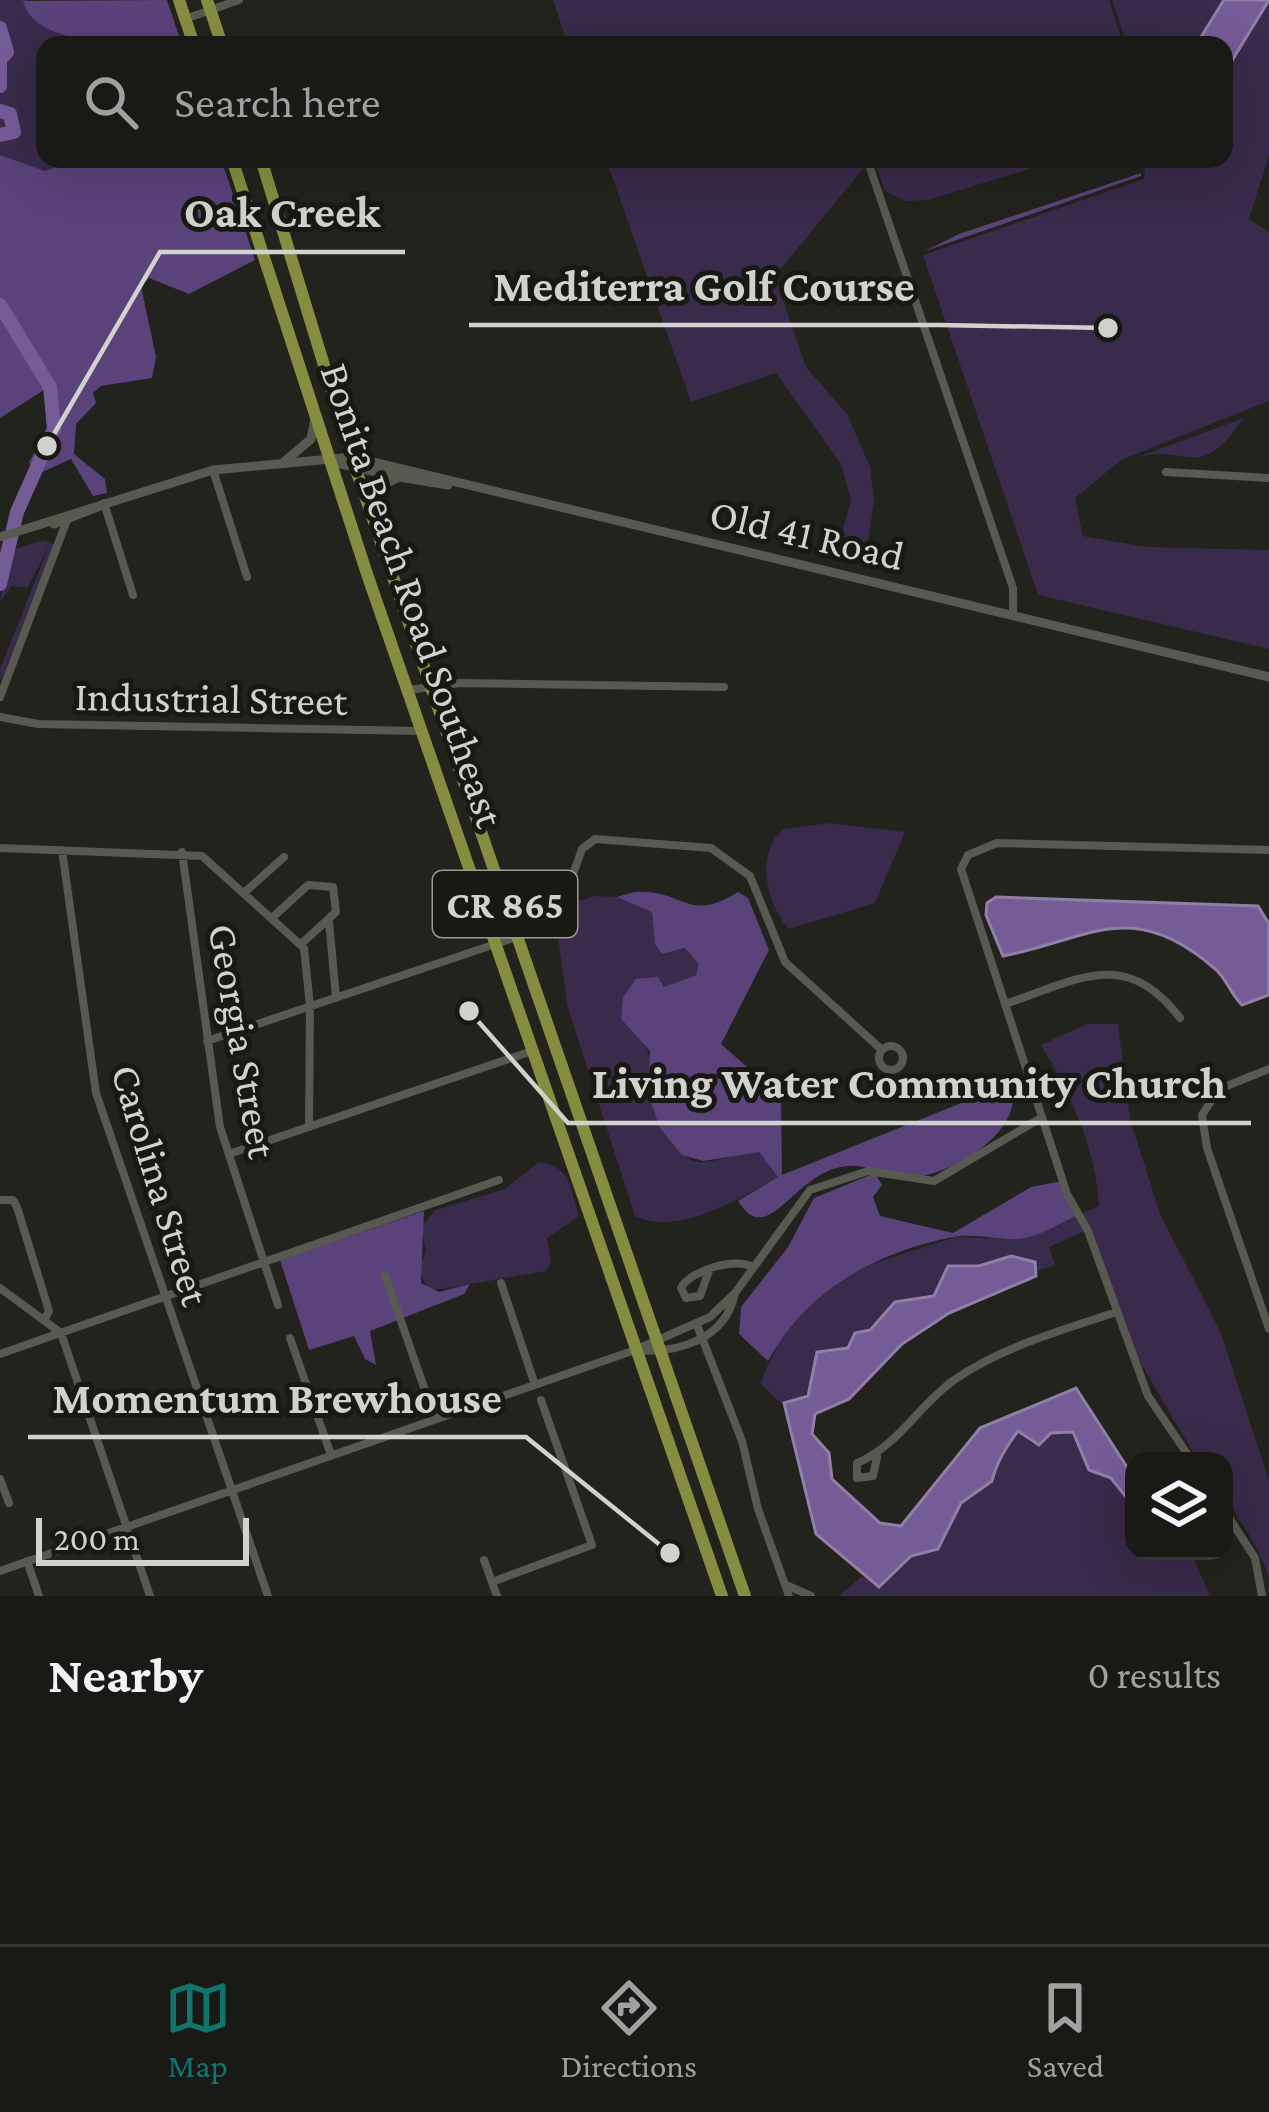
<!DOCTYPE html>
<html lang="en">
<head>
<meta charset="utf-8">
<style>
	body { margin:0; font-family:"Crimson Pro",serif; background:#262722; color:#f1f3f6 }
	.controls { position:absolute; right:36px; bottom:36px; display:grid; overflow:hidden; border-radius:24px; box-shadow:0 12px 48px #0002 }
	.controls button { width:108px; height:108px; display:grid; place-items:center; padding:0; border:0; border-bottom:3px solid #373834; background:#191a15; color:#f1f3f6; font:60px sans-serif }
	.scale { position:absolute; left:36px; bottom:30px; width:213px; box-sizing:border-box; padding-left:12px; border:6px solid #d1d2cd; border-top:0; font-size:33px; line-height:42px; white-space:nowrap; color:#d1d2cd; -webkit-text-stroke:9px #181913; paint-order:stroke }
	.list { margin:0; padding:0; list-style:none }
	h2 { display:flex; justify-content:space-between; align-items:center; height:156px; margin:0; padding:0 48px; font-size:51px }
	h2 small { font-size:39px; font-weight:400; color:#9fa1a0 }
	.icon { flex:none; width:66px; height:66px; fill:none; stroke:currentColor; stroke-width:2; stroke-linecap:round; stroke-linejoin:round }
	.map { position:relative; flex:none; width:1269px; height:1596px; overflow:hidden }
	.search { position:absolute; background:#191a15; box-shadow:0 12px 48px #0002; left:36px; right:36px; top:36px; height:132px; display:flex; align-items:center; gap:30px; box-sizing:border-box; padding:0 42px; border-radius:24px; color:#9fa1a0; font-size:45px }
	.sheet { height:348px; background:#191a15 }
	nav { display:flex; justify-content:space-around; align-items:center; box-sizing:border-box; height:168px; border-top:3px solid #373834; background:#191a15; font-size:33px; color:#9fa1a0 }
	nav a { display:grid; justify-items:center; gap:6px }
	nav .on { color:#0f766e }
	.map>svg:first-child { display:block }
	.green { fill:#382b4b }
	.forest { fill:#5a427b }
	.water { fill:#745c97; stroke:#907fa7; stroke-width:3 }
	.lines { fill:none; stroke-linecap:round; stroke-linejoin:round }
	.river { stroke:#745c97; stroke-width:14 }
	.minor { stroke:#585a51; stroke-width:8 }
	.tertiary { stroke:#585a51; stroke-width:9 }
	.primary { stroke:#858e40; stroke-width:12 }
	.labels { text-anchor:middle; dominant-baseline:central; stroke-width:10; stroke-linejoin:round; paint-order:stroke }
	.shield { fill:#181913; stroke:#9a9a95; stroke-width:3 }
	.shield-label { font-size:39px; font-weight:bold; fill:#d1d2cd }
	.street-label { font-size:42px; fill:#d1d2cd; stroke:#181913 }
	.leader { fill:none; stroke:#d1d2cd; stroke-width:4.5 }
	.callout-dot { fill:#d1d2cd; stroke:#181913; stroke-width:4.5 }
	.callout-label { font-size:45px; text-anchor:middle; font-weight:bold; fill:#d1d2cd; stroke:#181913; stroke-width:10; stroke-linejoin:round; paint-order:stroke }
</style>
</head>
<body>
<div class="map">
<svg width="1269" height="1596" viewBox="0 0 1269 1596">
	<rect width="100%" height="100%" fill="#21231c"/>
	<path class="green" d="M0,0H30L24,2L68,38L91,35L110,45H45V159H75L45,171L0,155Z
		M553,0H1109L1123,45H568Z
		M1112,0H1269V155L1249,219L1269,232V401L1121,460L1075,498L1083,536L1147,547L1269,550V649L1038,595L923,255L1144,179L1146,159H1224V45H1127Z
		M606,159H871L775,276L806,367L847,414L870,467L874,500L865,561L836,555L851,500L841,464L776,373L691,402Z
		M874,159H1061L929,200L905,201L885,191Z
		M1244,418C1196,487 1186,441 1135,458Z
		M44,540L54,545L1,681L0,669L49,546L27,588L12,586L0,601L9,551Z
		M830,823L905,832L875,903L789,929C766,903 755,855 783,829Z
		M595,896L617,897L652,911L655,944L662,954L685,948L700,964L696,975L664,987L658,977L628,1027C674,1062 632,1097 673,1143C679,1150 684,1158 694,1161C716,1166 736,1149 759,1152L779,1177C740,1198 679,1237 635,1216L568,1008L558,937L579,901Z
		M1087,1024H1118L1130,1119L1160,1214L1221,1333L1269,1481V1578C1253,1526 1224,1517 1224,1461H1198L1136,1355L1089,1229L1049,1247L1055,1265L1037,1271L1011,1256L979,1266H948L934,1296L895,1302L848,1348L817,1352C814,1383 812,1399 781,1403L760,1383L787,1325L822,1291L868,1265L955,1237L1022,1239L1099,1206C1096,1147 1069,1092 1041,1045Z
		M539,1162C572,1166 570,1189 579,1216L547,1238L551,1261L546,1271L429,1291L419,1271L426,1250L421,1228L435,1210L505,1189Z
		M1018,1430L1033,1444L1055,1432H1073L1089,1469C1131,1484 1134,1512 1134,1551H1190L1210,1596H839L861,1577L887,1580L911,1556L933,1551L945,1540L961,1503L992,1481L996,1459Z"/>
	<path class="forest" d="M167,0L182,45C142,45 34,49 23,1Z
		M0,155L45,171L75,159H221L255,260L189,294L149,278L141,286L156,357L152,378L101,386L93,393L96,403L76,424L74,454L105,479L107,493L93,496L71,459L36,475L29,462L55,418L44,390L0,418Z
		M1141,173V176L925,251L959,234Z
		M634,892C686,889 686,924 738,892L748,898L769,950L721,1044L781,1097L782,1175L1011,1083C1026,1129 961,1169 919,1177C897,1181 871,1164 847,1166C793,1171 769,1251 738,1201L778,1177L759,1152L703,1161L682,1155L660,1128L648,1094L650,1051L621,1019L623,997L636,979L658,977L664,987L696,975L699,964L685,948L662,954L655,944L652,912L617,897Z
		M875,1173L882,1185L873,1197L880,1216L953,1233L1031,1187L1062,1181L1078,1215C1060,1223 1037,1238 1018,1239C997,1240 974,1233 953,1237C874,1253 807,1290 768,1361L739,1334L741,1307L788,1247L814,1198Z
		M424,1211L421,1283L439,1292L470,1284L464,1294L370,1331L376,1365L365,1359L354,1336L309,1350L280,1260Z"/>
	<path class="water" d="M1224,0H1269L1225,72L1224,90V45H1196Z
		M996,897L1258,906L1269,924V995L1242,1005C1230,994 1227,978 1214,968C1131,896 1088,940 1003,956L986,915L987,903Z
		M1011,1256L1035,1262L1036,1276L949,1313L902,1344L849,1399L815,1414L812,1434L829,1453L832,1479L880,1523L901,1526L980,1428L1076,1388L1134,1478V1507L1111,1478L1089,1470L1073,1432L1051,1433L1039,1445L1018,1431C1007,1446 997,1461 992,1481L961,1503L938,1549L911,1556L879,1587L816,1534L784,1403L808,1396L817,1352L848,1348L855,1333L870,1330L895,1302L934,1296L948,1266H979Z"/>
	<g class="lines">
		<path class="river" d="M0,28L7,52L0,60
			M0,62V86
			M0,111L10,114L14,132L0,135
			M0,305L50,387L54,429L17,512L0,584"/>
		<path class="minor" d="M185,19L239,0
			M867,159L1013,588V615
			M213,470L247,577
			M1166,472L1269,478
			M104,503L133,595
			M409,690L459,683L724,687
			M0,697L67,520
			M0,717L38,724L421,731
			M0,848L202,856L304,948L310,1006L309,1127
			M62,850L96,1093L268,1596
			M182,852L220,1127L278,1305
			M246,891L284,857
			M274,916L308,885L333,887L336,912L301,944
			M329,921L336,998
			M1005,1004C1078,980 1125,946 1180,1018
			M207,1041L543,928L558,916L582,849L595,839L711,848L750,876L785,962L882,1050
			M879 1058a12 12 0 1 1 24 0a12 12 0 1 1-24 0Z
			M1269,1069L1219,1089L1202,1115L1207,1148L1269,1329
			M229,1154L532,1051
			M0,1200H13L17,1207L49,1311L44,1320
			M709,1271L700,1296L686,1298L681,1288C691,1270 735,1257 753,1267
			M385,1275L435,1419
			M501,1283L535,1385
			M0,1288L61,1333L150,1596
			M735,1293C726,1339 678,1354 635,1350L710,1317L735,1293L810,1190L868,1171L934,1181L1041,1118
			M697,1325L742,1441L758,1509L789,1596
			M290,1338L331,1455
			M0,1354L499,1180
			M877,1457L873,1476L857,1478V1463C898,1446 918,1406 954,1380C1003,1346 1061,1331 1116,1312
			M1192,1461L1148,1396L1088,1231L1067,1194L961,869L968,855L997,843L1269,850
			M0,1479L9,1503
			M1224,1510L1255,1558L1262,1596
			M484,1560L497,1596
			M27,1561L39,1596
			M0,1571L635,1350
			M492,1582L592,1545L541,1400
			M786,1585L811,1596"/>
		<path class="tertiary" d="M285,461L311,439L315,419
			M336,463L396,476
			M372,511L379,487L399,477L448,485
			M54,524L100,506
			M0,537L213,470L352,457L1269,677"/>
		<path class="primary" d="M179,0L194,45
			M207,0L222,45
			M232,159L367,574L722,1596
			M261,159L356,470L745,1596"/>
	</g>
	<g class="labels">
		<rect class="shield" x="433" y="871" width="144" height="66" rx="9"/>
		<g class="shield-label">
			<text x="505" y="904">CR 865</text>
		</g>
		<g class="street-label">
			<text transform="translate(807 534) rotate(13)">Old 41 Road</text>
			<text transform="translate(413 595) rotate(71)">Bonita Beach Road Southeast</text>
			<text transform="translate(211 698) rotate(1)">Industrial Street</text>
			<text transform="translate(243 1041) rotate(80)">Georgia Street</text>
			<text transform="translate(161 1185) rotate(73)">Carolina Street</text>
		</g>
	</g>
	<path class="leader" d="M47 446L160 252H405M1108 328L939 325H469M469 1011L568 1123H1251M670 1553L526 1437H28"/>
	<g class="callout-dot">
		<circle cx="47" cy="446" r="12"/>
		<circle cx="1108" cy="328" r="12"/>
		<circle cx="469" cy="1011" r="12"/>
		<circle cx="670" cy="1553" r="12"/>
	</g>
	<g class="callout-label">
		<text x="282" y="227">Oak Creek</text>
		<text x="704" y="301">Mediterra Golf Course</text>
		<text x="909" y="1098">Living Water Community Church</text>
		<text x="277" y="1413">Momentum Brewhouse</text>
	</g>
</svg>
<div class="controls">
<button><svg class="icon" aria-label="layers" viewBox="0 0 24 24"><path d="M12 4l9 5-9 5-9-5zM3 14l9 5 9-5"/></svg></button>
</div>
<div class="scale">200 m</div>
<div class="search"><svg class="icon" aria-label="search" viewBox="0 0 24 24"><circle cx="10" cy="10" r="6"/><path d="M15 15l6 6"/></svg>Search here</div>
</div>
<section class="sheet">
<h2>Nearby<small>0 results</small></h2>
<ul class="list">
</ul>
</section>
<nav>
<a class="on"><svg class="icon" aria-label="map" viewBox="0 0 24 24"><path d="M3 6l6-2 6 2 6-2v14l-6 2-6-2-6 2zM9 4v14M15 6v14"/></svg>Map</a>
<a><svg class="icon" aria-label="directions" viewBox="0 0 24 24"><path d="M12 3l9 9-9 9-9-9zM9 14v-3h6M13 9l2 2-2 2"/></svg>Directions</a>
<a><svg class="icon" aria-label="saved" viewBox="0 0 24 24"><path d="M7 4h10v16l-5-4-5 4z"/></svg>Saved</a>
</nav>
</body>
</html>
